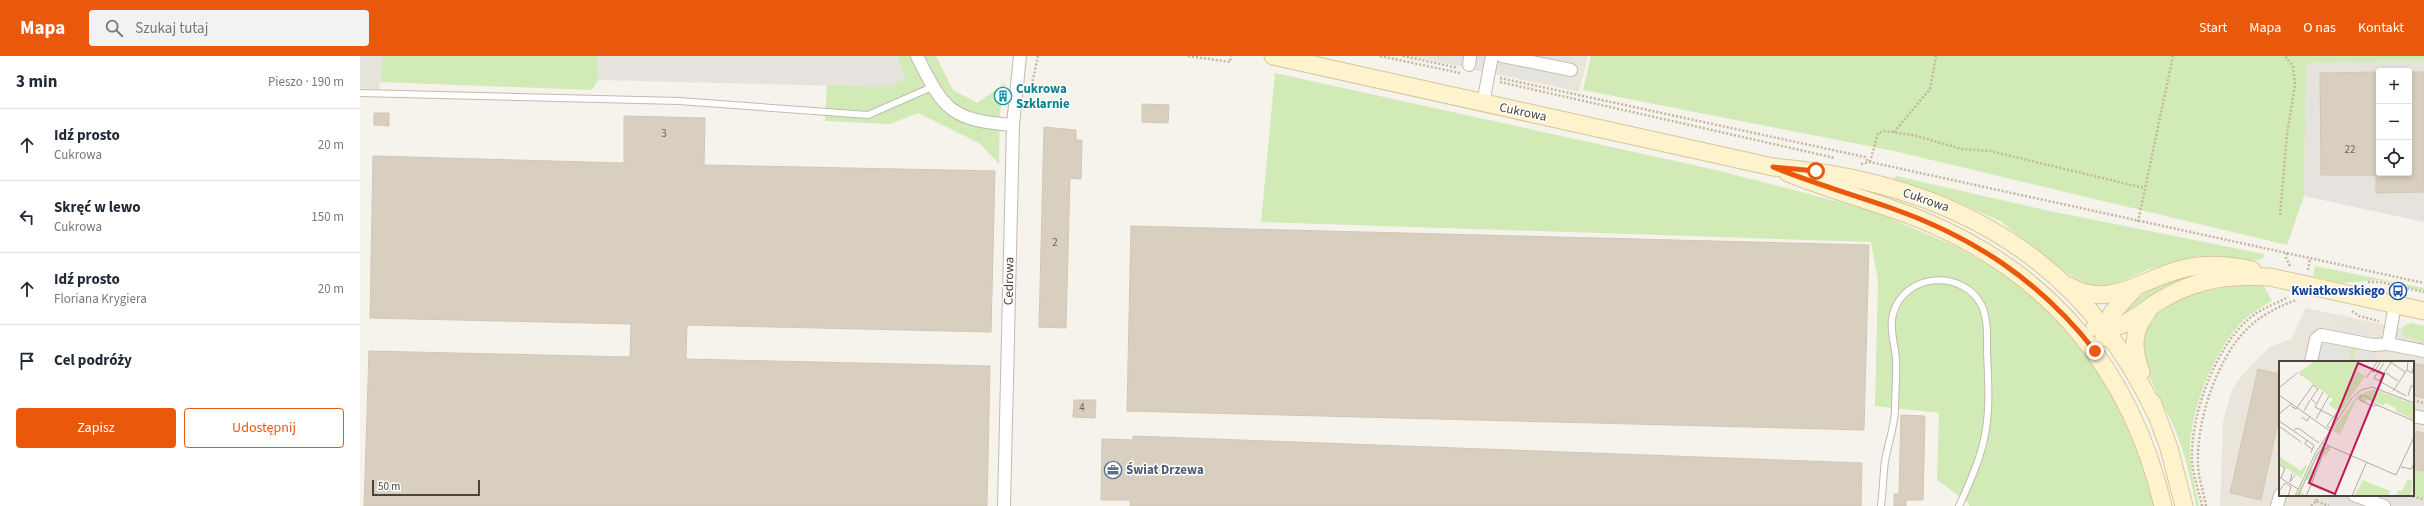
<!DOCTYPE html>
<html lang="pl">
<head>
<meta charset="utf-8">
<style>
	body { margin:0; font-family:"Source Sans 3",sans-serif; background:#f2f2f3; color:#1f2937 }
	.controls { position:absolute; right:12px; top:12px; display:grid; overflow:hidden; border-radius:4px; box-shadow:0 2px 6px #0003 }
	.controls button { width:36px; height:36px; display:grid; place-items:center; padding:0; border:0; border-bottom:1px solid #e0e1e3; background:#fff; color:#1f2937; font:20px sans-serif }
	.scale { position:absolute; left:12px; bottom:10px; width:108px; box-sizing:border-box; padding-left:4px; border:2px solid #4b4439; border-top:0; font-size:11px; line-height:14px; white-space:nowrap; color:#4b4439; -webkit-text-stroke:3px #fff; paint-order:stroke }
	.stop { position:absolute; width:12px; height:12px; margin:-9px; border:3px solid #ea580c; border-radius:50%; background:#fff }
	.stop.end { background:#ea580c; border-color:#fff; box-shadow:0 1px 4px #0008 }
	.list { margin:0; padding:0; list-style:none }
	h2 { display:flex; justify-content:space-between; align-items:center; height:52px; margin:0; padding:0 16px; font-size:17px }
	h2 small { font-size:13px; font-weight:400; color:#747a83 }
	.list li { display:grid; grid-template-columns:26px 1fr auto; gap:12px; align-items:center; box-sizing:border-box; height:72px; padding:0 16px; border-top:1px solid #e0e1e3 }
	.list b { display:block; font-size:15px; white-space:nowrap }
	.list p { margin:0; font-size:13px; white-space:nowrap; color:#747a83 }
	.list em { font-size:13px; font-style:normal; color:#747a83 }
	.actions { display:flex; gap:8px; padding:12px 16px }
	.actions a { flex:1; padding:9px 0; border:1px solid #ea580c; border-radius:4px; text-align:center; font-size:14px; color:#ea580c }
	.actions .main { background:#ea580c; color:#fff }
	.icon { flex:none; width:22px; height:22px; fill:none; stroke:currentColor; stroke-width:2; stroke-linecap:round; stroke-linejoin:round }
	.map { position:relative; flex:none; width:2064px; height:450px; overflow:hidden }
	header { display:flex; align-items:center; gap:24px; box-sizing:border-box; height:56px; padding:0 20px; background:#ea580c; color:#fff }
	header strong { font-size:19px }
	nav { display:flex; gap:22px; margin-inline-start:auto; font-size:14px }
	.search { width:280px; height:36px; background:#f2f2f3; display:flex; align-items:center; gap:10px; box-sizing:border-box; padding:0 14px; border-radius:4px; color:#747a83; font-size:15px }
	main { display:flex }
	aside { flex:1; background:#fff }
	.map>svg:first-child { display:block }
	.residential { fill:#eae5da; fill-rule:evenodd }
	.industrial { fill:#e6e2dd; fill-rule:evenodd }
	.green { fill:#d2eab5 }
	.parking { fill:#e5e3e0 }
	.building { fill:#d8cfc1; stroke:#d3c7b4 }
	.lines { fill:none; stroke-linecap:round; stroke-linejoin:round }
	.lane-casing { stroke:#c2bbae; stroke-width:8 }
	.street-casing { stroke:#c2bbae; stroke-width:14 }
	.secondary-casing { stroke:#d6c79b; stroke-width:19 }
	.path { stroke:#c4b79f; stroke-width:2.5; stroke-dasharray:2 2; stroke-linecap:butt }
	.lane { stroke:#fff; stroke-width:6 }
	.street { stroke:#fff; stroke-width:12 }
	.secondary { stroke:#fff3cd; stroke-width:17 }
	.route { stroke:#ea580c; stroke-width:5 }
	.labels { text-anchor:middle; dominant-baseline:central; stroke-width:3; stroke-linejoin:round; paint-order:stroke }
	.number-label { font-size:11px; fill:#6e675b }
	.culture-label { font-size:13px; font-weight:bold; fill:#0d838f; stroke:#fff; text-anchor:start }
	.street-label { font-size:13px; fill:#4b4439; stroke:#fff }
	.transit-label { font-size:13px; font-weight:bold; fill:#164399; stroke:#fff; text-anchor:end }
	.service-label { font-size:13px; font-weight:bold; fill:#4e5e75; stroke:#fff; text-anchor:start }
	.inset-road { fill:none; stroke:#b2ada4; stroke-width:1 }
	.view { fill:#c2185b; fill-opacity:0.15; stroke:#c2185b; stroke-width:2 }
	.inset-edge { fill:none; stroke:#4b4439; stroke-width:2 }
</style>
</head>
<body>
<header>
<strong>Mapa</strong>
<div class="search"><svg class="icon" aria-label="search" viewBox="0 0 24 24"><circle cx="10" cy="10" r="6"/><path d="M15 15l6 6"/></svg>Szukaj tutaj</div>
<nav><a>Start</a><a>Mapa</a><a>O nas</a><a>Kontakt</a></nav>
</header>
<main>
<aside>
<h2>3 min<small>Pieszo · 190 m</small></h2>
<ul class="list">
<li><svg class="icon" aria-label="ahead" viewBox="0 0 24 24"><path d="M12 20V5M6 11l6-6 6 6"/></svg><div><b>Idź prosto</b><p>Cukrowa</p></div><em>20 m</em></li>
<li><svg class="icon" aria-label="left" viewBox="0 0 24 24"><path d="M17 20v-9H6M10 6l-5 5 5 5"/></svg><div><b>Skręć w lewo</b><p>Cukrowa</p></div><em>150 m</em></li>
<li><svg class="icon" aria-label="ahead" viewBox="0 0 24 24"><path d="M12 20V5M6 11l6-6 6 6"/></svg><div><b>Idź prosto</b><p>Floriana Krygiera</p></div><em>20 m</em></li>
<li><svg class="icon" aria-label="arrive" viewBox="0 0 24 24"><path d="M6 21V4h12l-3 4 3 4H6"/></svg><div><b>Cel podróży</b></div></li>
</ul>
<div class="actions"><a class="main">Zapisz</a><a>Udostępnij</a></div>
</aside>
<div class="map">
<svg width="2064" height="450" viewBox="0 0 2064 450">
	<rect width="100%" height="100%" fill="#f6f3ec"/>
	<path class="residential" d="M1051,0H1228L1219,36Z
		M1946,252L2064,277V450H1860L1863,366L1872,333L1884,317L1910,291L1931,283ZM1920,306H2053V439H1920Z"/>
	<path class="industrial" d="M0,0H23L19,34L0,32Z
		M237,0H537L545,23L528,31L238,24Z
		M2064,5V166L1944,140L1946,7ZM2019,15H2049V117H2019Z"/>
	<path class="green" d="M23,0H237L238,24L232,34L20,26Z
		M537,0H576L593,34L617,47L645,27L640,56L639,108L619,87L558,57L530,68L465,65L467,29L528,31L545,23Z
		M1231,0H2064V5L1946,7L1944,140L1927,189L1534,95L1223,34Z
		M915,17L1356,114L1510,154L1595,190L1641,216L1683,248L1732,304L1778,387L1795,450H1609V447L1577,424L1579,357L1515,350L1518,225L1511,186L901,166Z
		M1536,120L1685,154L1904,198L1903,202L1890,206L1842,200L1828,202L1787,214L1753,229H1729L1709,219L1640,165L1589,142L1534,123Z
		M1955,210L2064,232V235L2019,224L1981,227L1953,220Z
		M1833,218L1837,220L1766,262L1757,260C1779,236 1803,227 1833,218Z
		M1889,228L1904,230L1912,245C1902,251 1892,256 1884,264C1854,293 1830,354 1830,395C1830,414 1836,432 1839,450H1836C1831,423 1825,397 1814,371C1806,352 1780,310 1781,290C1781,256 1825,237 1853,231C1864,228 1877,229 1889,228Z
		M2051,267L2064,270V286L2041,280L2043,270Z
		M1992,290L1996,291L1993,306H1988Z
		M2053,413L2064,416V443L2053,439Z"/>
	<path class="parking" d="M1078,0H1125L1122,15L1077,4Z
		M1170,0H1214L1212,9Z
		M1140,6L1204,19L1201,30L1138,16Z
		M1983,265L2008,271L2006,281L1981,276Z
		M1963,284L1992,290L1988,306L1958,305Z
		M1996,291L2016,296L2013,306L2004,304L2003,306H1993Z
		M1964,439H2041L2064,447V450H1973L1962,446Z"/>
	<path class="building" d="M2019,16V117H2049V16H2064V136L2016,137V119H1961L1960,17Z
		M782,48L809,49L808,67L782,66Z
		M14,57H29V70L14,69Z
		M264,60L345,62L344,109L635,115L631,276L327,269L326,303L630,310L627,450H4L9,295L270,301L271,268L10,262L13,100L264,107Z
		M684,71L716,74V84H722L721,123L710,122L706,272L679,271Z
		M771,170L1509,189L1504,374L767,355Z
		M2053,307L2064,309V342L2053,340Z
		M1898,313L1920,318V357L1901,444L1870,437Z
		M714,344H736L735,362L713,361Z
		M1541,359L1565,360L1563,444H1546V450H1534V438H1539Z
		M2053,375L2064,377V415L2053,413Z
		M773,380L1502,407L1501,450H770V444H741L742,383L773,384Z"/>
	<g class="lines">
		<defs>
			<path id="lane" d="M0,37L319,45L508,59L572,31
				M1521,450C1523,435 1523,420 1525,405C1528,388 1534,372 1535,355C1535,338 1537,320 1536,303C1535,289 1529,272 1533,258C1544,217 1603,212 1622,250C1628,264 1627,280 1627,295C1628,321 1630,348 1626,373C1622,400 1610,426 1599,450"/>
			<path id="street" d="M557,0C584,54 590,64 653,69
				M1142,0L1211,14
				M1109,9L1110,0
				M1123,47L1132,0
				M2035,248L2028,288L2064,295
				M1951,306L1956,283L1961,279L2013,289L2028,288
				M2053,360L2064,362
				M1994,439L2024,450
				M644,450L653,69L660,0
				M1917,450L1920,439"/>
			<path id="secondary" d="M913,0L1413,111C1584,125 1720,197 1795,356
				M1428,117C1472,135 1518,146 1562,164C1691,217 1771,315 1803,450
				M1709,230C1749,254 1784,222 1822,213C1845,207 1869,209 1892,214
				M1735,271C1762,278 1780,256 1801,244C1814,236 1828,230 1843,226C1864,220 1888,220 1910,221L2064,255
				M1744,282L1752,257L1773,234
				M1781,316C1773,294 1771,276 1787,257
				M1792,346L1809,392L1824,450"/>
		</defs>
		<use href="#lane" class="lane-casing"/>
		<use href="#street" class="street-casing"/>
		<use href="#secondary" class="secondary-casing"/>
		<path class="path" d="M828,0L870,6L871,0
			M1020,0L1100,17
			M1043,0L1098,12
			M1140,22L1505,101L1508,105
			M1140,26L1475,102
			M671,33L678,0
			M1534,76L1570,33L1576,0
			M1510,106L1518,77L1524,75L1553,79L1602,93L1630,95L1784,132
			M1501,108L1510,106L2064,227
			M1920,159L1927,78L1935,29L1933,10L1925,0
			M1778,166L1813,0
			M1927,197L1926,202L1930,210
			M1948,214L1950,202
			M2008,226H2020L2064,236
			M1992,255L1999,260L2019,265
			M2053,344L2064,347
			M2049,439L2064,444
			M1956,445L1958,439
			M1842,450C1839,435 1833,420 1832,405C1830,360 1855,290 1891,261C1902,252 1916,248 1928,241
			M1846,450C1844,436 1838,422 1838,408C1836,366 1857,302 1887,273C1900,260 1920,249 1937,244
			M1951,450L1956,445L1969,450"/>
		<use href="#lane" class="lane"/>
		<use href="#street" class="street"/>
		<use href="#secondary" class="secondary"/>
	</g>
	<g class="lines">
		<path class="route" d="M1456,115L1413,111C1452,127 1491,138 1531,152C1614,181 1680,225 1735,295"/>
	</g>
	<defs>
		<symbol id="building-ring" viewBox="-11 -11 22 22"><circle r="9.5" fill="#fff" stroke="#0f9aa8" stroke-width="1.5"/><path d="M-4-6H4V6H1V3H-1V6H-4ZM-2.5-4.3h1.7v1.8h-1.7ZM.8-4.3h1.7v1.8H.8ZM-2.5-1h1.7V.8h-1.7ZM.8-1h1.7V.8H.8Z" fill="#0f9aa8"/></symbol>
		<symbol id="bus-ring" viewBox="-11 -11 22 22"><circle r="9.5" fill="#fff" stroke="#1a4fb4" stroke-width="1.5"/><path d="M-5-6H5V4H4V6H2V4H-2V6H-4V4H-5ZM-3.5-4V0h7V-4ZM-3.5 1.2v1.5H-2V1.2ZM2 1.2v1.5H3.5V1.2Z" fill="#1a4fb4"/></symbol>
		<symbol id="office-ring" viewBox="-11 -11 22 22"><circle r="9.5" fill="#fff" stroke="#5c6f8a" stroke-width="1.5"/><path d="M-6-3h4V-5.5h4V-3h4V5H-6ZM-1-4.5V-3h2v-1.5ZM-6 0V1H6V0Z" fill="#5c6f8a"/></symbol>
	</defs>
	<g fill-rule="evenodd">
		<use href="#building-ring" x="633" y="30" width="20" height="20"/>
		<use href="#bus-ring" x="2028" y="225" width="20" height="20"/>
		<use href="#office-ring" x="743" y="404" width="20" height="20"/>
	</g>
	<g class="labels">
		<g class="number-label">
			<text x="304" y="77">3</text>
			<text x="1990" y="93">22</text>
			<text x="695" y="186">2</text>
			<text x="722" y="351">4</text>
		</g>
		<g class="culture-label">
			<text x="656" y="33">Cukrowa<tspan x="656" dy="15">Szklarnie</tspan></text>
		</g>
		<g class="street-label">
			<text transform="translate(1163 56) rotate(12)">Cukrowa</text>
			<text transform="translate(1566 144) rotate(19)">Cukrowa</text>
			<text transform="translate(649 225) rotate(-89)">Cedrowa</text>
		</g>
		<g class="transit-label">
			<text x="2025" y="235">Kwiatkowskiego</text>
		</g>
		<g class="service-label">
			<text x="766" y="414">Świat Drzewa</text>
		</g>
	</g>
	<g transform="translate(1919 305)">
		<rect width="135" height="135" fill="#f6f3ec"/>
		<path d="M36,0H80L76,9L86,15L61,52L50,44L54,38L19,12ZM94,28L135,43V59L116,50L117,47L106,42L104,45L94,39H88L86,42L77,39L61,74L53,69L79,34ZM42,84L45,85L43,89L47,85L52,88L45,97L44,91H41L33,107L37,109L32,122L27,119L22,130L26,135H17ZM0,95L22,110L26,104L28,105L22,117L0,102ZM84,119L111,130L109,135H75ZM128,119H133V132L130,135H117L119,129L123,130Z" fill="#d2eab5"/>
		<path class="inset-road" d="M110,0L126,11M105,2L95,17L127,35M128,9L133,12L135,4M92,10L95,11L102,0M107,12L119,20M87,17L99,0M100,20L113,0M93,26L135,42M0,27L18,12M114,30L128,9L129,0M44,31L36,46L59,58M0,34L51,70M129,35L132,25H135M98,44L93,45L81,39V35H87L98,44L135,60M12,45L17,48L34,24L39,28L32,38L37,42M25,50L31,39M0,53L12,43M23,56L28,60L31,55M37,58L50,35M0,60L35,84L32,92M0,65L22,81M51,67L48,65L58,51M15,69L19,67L40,82M28,79L26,83L33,88M43,82L117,114L135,76M45,90L32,124L59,135M0,103L6,107L2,117M122,106L132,108L135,103M13,112L11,121L16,114M0,116L19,128M0,130L6,122L12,126L9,135M16,135L37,91L73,37L82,29L93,26M19,135L39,92L50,86M27,135L32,124M73,135L87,102"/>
		<path class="view" d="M79,2L105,13L56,133L30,122Z"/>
		<rect width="135" height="135" class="inset-edge"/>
	</g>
</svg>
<div class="controls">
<button>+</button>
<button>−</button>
<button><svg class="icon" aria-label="locate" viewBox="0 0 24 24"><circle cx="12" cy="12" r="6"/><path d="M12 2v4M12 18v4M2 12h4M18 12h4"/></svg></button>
</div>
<div class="scale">50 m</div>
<div class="stop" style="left:1456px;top:115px"></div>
<div class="stop end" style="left:1735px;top:295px"></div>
</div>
</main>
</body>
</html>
